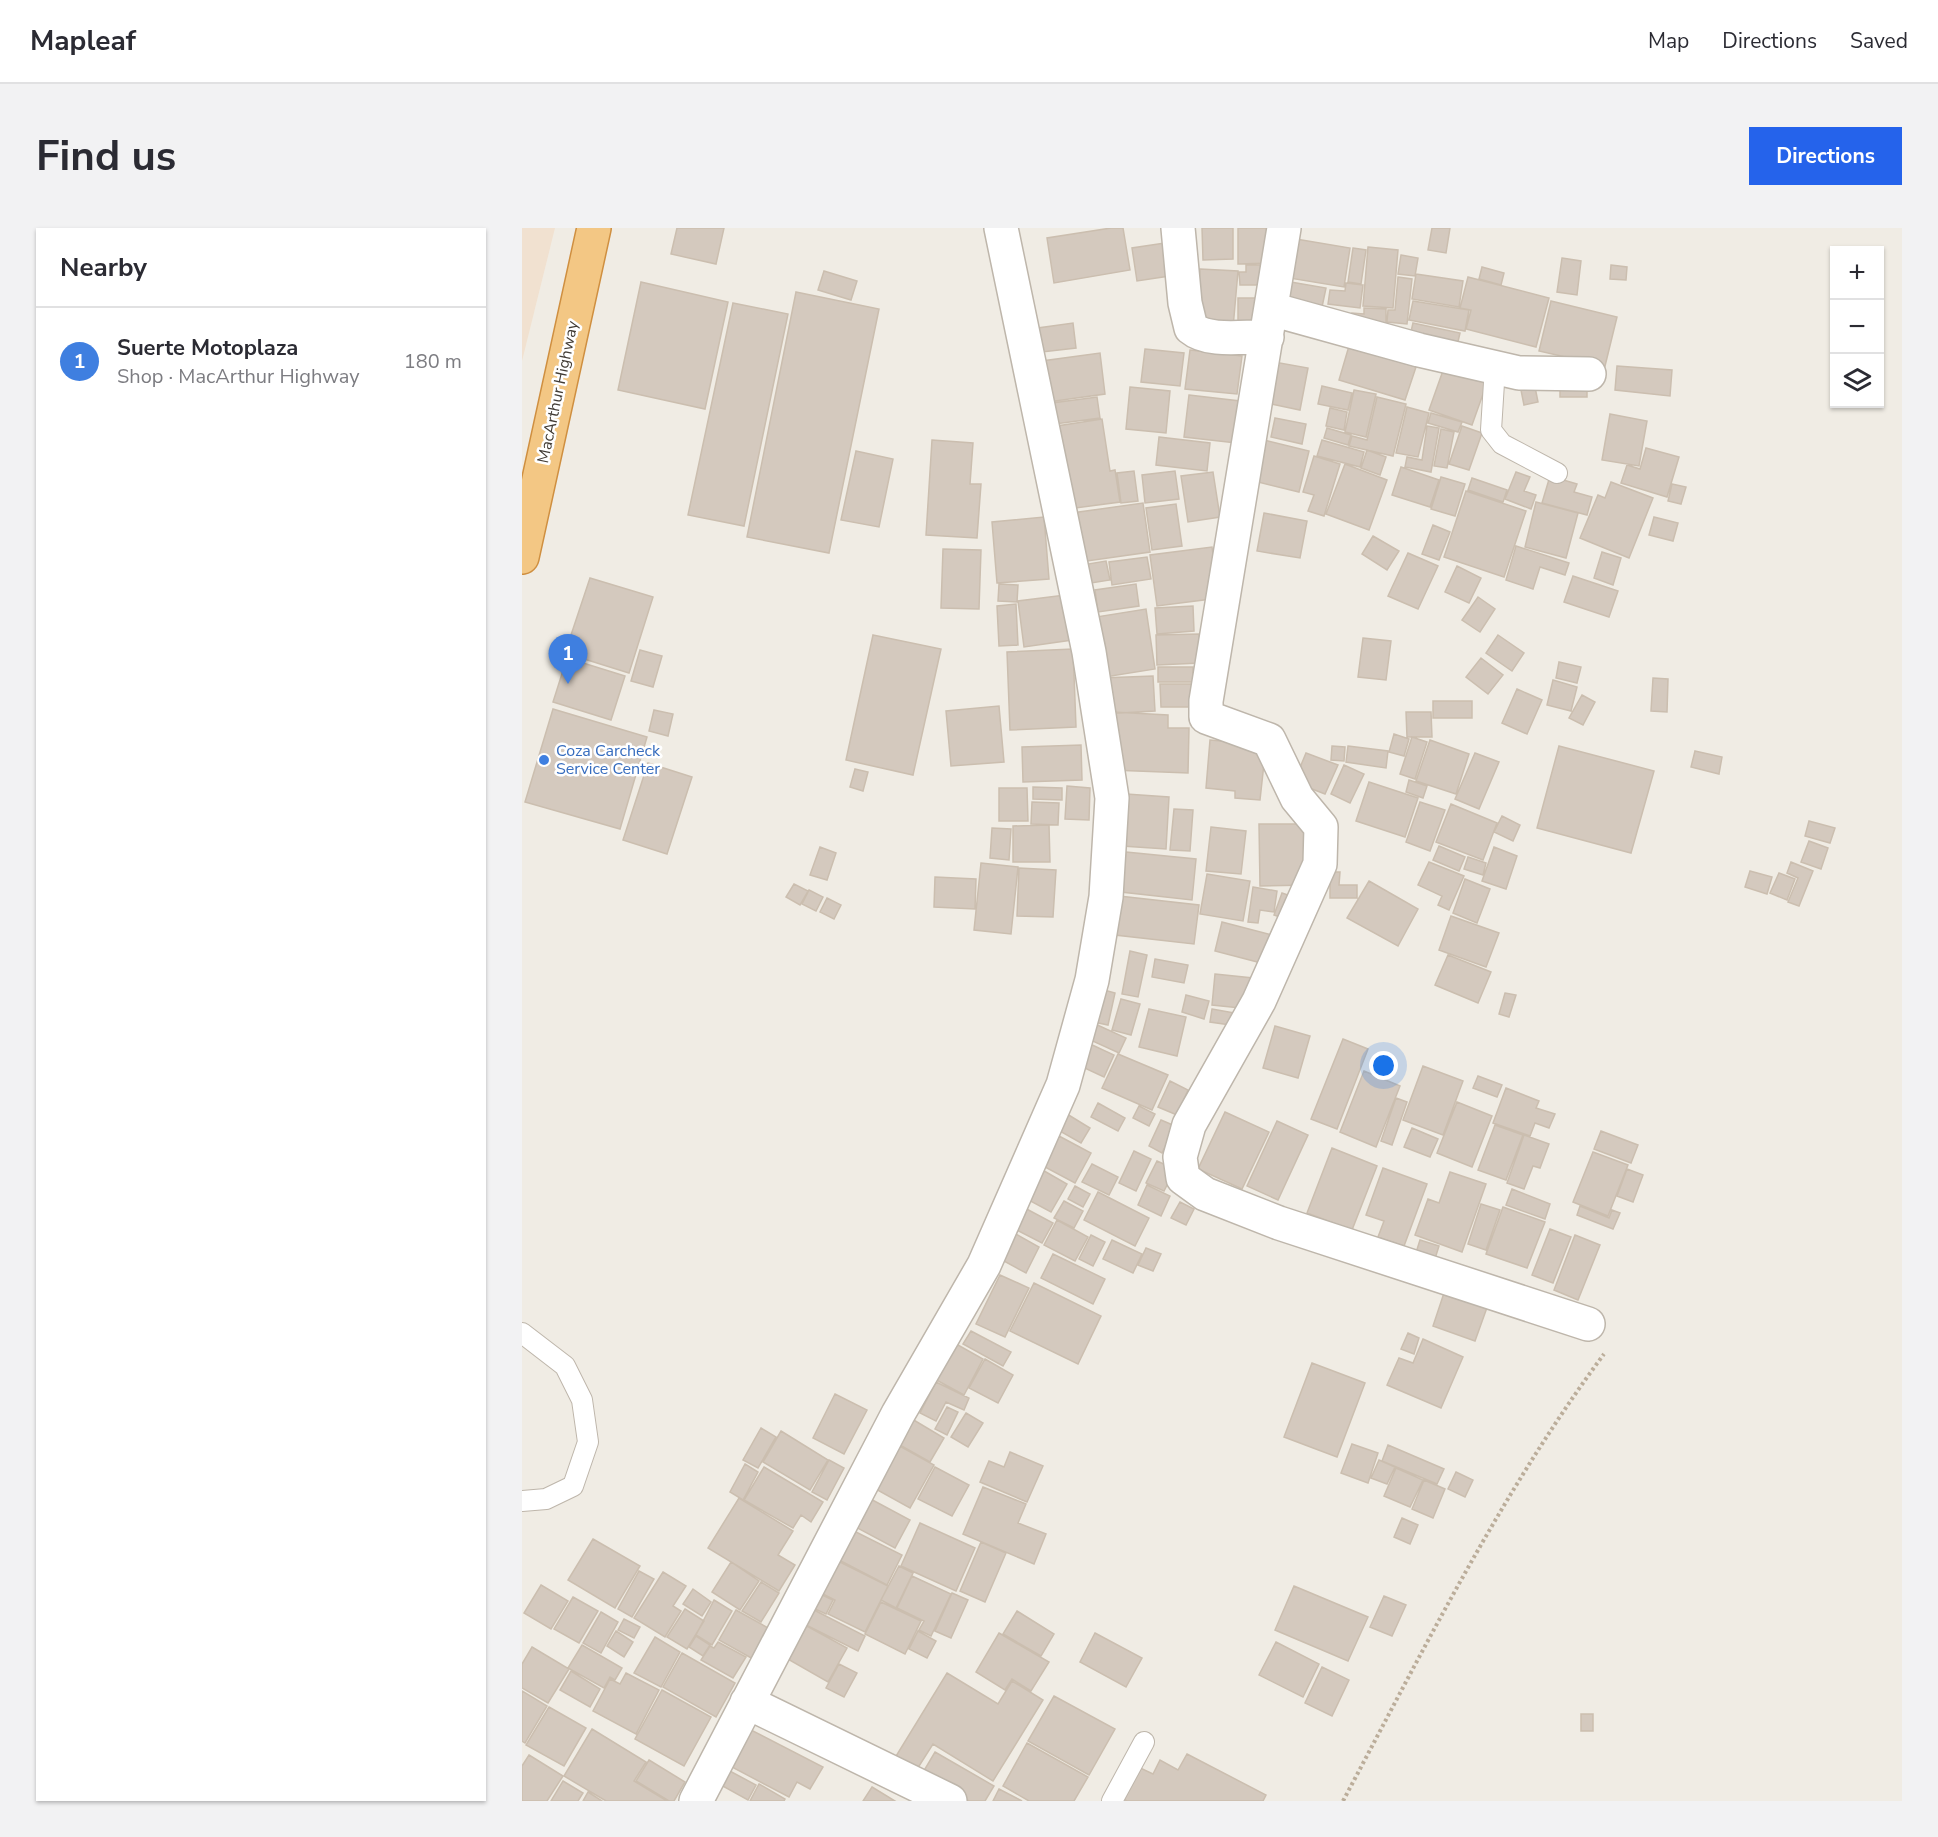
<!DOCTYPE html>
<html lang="en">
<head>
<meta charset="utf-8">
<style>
	body { margin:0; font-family:"Nunito Sans",sans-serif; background:#f2f2f3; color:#2b2b33 }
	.controls { position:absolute; right:18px; top:18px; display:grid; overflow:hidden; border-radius:0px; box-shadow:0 2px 4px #0004 }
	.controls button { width:54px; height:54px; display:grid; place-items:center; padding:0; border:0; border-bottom:2px solid #e1e1e2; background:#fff; color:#2b2b33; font:30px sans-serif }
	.you { position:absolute; left:862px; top:838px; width:21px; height:21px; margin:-15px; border:4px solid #fff; border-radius:50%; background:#1a73e8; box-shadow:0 0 0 9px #1a73e833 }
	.badge { display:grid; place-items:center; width:39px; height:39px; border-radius:50%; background:#2563eb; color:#fff; font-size:20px; font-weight:700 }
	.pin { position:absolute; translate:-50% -50px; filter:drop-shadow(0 2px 3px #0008) }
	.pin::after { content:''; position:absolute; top:32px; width:21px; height:18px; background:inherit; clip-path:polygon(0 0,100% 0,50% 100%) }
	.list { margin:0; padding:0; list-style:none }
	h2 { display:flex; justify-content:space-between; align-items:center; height:78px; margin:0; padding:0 24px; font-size:26px }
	h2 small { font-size:20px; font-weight:400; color:#7c7c81 }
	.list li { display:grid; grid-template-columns:39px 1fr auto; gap:18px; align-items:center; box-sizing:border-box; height:108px; padding:0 24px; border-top:2px solid #e1e1e2 }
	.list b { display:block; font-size:22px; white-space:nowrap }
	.list p { margin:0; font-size:20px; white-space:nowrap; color:#7c7c81 }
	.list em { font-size:20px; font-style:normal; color:#7c7c81 }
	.icon { flex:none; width:33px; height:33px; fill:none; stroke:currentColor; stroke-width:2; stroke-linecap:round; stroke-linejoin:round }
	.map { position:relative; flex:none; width:1380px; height:1573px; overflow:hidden; border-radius:0px }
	header { display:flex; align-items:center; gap:36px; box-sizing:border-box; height:84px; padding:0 30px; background:#fff; border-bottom:2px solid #e1e1e2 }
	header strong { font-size:28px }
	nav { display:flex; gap:33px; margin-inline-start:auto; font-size:21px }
	.intro { display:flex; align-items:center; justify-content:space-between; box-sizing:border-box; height:144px; padding:0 36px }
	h1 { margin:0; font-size:42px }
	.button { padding:15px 27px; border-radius:0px; background:#2563eb; color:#fff; font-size:21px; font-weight:700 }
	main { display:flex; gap:36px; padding:0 36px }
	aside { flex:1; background:#fff; border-radius:0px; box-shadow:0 2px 4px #0004 }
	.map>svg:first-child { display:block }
	.commercial { fill:#f1e1d0 }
	.building { fill:#d4c9be; stroke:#cbbeaf; stroke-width:1.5 }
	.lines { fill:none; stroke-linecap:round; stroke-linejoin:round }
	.service-casing { stroke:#beb6ab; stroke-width:22 }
	.minor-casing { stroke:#beb6ab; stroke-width:36 }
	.trunk-casing { stroke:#cf8f40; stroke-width:36 }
	.path { stroke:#bbad9a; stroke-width:4; stroke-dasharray:3 3; stroke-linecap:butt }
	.service { stroke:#fff; stroke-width:20 }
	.minor { stroke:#fff; stroke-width:33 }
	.trunk { stroke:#f3c784; stroke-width:33 }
	.shop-dot { fill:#3f7fe0; stroke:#fff; stroke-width:2 }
	.labels { text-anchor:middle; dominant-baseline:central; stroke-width:5; stroke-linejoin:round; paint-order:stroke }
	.street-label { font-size:16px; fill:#423c35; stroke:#fff }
	.shop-label { font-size:16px; fill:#366cbe; stroke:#fff; text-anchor:start }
</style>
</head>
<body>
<header>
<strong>Mapleaf</strong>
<nav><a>Map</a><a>Directions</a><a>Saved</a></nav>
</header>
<div class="intro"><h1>Find us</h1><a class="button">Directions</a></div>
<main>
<aside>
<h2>Nearby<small></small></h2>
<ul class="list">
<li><span class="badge" style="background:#3f7fe0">1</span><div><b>Suerte Motoplaza</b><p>Shop · MacArthur Highway</p></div><em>180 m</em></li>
</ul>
</aside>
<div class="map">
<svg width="1380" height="1573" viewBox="0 0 1380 1573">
	<rect width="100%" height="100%" fill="#f0ece4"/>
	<path class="commercial" d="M0,0H33L0,133Z"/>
	<path class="building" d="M155,0H202L194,36L149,26Z
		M589,0H601L608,42L532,55L525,10Z
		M680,0H711V31L681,32Z
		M716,0H750V35L716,36Z
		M910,0H928L924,25L906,22Z
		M768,10L828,20L822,59L761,49Z
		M649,14L654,47L615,53L610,20Z
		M846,19L876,22L871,80L841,78Z
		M831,20L844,22L839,56L826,54Z
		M879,27L896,30L893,48L876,46Z
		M1040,30L1059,33L1055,67L1035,64Z
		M724,37H745L746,57H718L717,44H724Z
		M1089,37L1105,39L1104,52L1088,51Z
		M960,39L982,45L979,57L957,51Z
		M678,41L716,43L711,100L674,97Z
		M302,43L335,53L329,72L296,62Z
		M894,46L941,53L937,79L890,71Z
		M876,49L890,51L885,96L865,94L866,82H873Z
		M946,49L1027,70L1014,119L944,101L949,82L938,80Z
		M763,53L804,60L800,79L760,71Z
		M119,54L206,74L183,181L96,162Z
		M824,55L841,57L838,80L806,76L808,62L823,63Z
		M274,64L357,81L307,325L225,309Z
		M716,70H739V100H716Z
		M891,73L947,82L943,103L887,92Z
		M1029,73L1095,89L1083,138L1017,123Z
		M211,75L266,86L222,298L166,287Z
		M842,80L864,81V96L829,95L830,85L842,86Z
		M551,95L554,120L520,124L516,100Z
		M891,95L938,105L934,122L887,112Z
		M827,118L894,139L883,172L817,152Z
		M623,121L662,125L658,158L619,154Z
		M668,122L720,128L715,166L663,161Z
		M578,125L583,166L526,174L520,133Z
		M747,133L786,140L778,182L739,174Z
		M923,137L966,152L950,197L907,182Z
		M1095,138L1150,142L1148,168L1093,162Z
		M1012,154L1016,174L1002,177L998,157Z
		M1038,156L1065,157V169H1038Z
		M800,158L830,165L826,182L796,176Z
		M608,159L648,163L644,205L604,201Z
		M832,162L854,166L844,209L823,204Z
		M667,167L718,173L714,215L662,209Z
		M575,169L578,190L533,196L530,175Z
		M855,169L884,176L871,228L827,218L830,208L845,212Z
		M885,179L907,185L896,229L874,225Z
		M808,180L825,184L822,202L804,198Z
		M909,185L940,194L936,204L906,195Z
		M1088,186L1125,193L1117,238L1080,232Z
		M753,190L784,196L780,216L749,209Z
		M580,191L588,243L593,242L598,274L546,281L535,198Z
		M905,198L917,200L909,244L883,239L885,229L900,232Z
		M940,198L960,205L947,242L927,236Z
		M805,200L829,207L826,217L802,210Z
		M919,201L932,204L925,240L912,238Z
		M637,209L688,215L685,243L634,237Z
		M410,212L451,215L448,256H459L455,310L404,307Z
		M742,212L787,223L777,264L732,253Z
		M800,212L842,224L838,239L795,228Z
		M1124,220L1157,229L1145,269L1099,255L1105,237L1118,241Z
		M845,222L864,229L858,247L839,240Z
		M334,223L371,231L357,299L319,292Z
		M792,228L818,236L802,288L786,283L792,267L781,264Z
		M823,236L865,252L847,302L804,286Z
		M879,239L917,252L908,279L870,267Z
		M612,243L616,273L599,275L595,245Z
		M653,243L657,271L623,275L620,247Z
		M691,244L698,289L666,294L659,248Z
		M994,244L1008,249L1002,263L1014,267L1009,281L983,271Z
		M1028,248L1055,256L1052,264L1070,269L1065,287L1020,275Z
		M919,249L943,256L933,288L909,281Z
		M950,250L985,262L981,274L946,262Z
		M1089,254L1131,270L1107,330L1058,310L1076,267L1083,270Z
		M1150,256L1164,259L1159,276L1146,273Z
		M944,263L1004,283L982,349L922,329Z
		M1014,274L1056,285L1044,330L1003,319Z
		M621,275L628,324L558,334L550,285Z
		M654,276L660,318L630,322L624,280Z
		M742,285L785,293L778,330L735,323Z
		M522,289L527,351L475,355L470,294Z
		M1132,289L1156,295L1151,313L1127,307Z
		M911,297L928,304L917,332L900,326Z
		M851,308L877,323L865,342L840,326Z
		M994,318L1047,335L1043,347L1018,339L1011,361L984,352Z
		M690,319L697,370L635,378L628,327Z
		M421,321L459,322L457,381L419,380Z
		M1080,324L1099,330L1091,357L1072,350Z
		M886,325L916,338L896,381L866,368Z
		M625,329L629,351L590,357L587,334Z
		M584,333L588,352L563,356L560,337Z
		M935,338L959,350L947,375L923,364Z
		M1051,348L1096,363L1087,389L1042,374Z
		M68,350L131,369L107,445L43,425Z
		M477,356L496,357L495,374L476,373Z
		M614,356L617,378L576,384L573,362Z
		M543,367L550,412L502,419L496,373Z
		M956,369L973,381L958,404L940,392Z
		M494,376L496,417L477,418L475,378Z
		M671,378L672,403L635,406L633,380Z
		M624,381L633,441L583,449L574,389Z
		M677,406L678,435L635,437L634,407Z
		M351,407L419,421L391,547L324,532Z
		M976,407L1002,425L990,443L964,425Z
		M841,410L869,413L864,452L836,449Z
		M551,421L554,499L488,502L485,424Z
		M118,422L140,428L131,459L109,453Z
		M45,430L103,448L89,492L31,474Z
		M959,430L981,447L966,466L944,449Z
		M1037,434L1059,439L1055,455L1034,450Z
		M636,439H671V454H636Z
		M631,448L633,483L581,486L579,450Z
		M1131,450L1146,451L1145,484L1129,483Z
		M1031,452L1055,459L1049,483L1025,477Z
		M638,456H676V479H639Z
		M995,461L1020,472L1005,506L980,495Z
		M1060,467L1073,474L1061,497L1047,490Z
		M911,473H950V490H911Z
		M477,478L482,534L429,538L424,483Z
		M31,481L125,509L98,601L3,574Z
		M132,482L151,486L146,508L127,503Z
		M591,484L646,487V500H667L666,545L589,542Z
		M884,484H909L910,509H885Z
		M872,506L887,511L882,528L867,524Z
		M890,509L905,514L893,551L878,546Z
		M688,512L744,517L738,572L713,570V563L684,560Z
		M908,512L947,526L934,566L894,553Z
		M559,517L560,552L501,554L500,519Z
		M810,518L823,519L822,533L809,532Z
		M826,518L866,523L864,540L824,534Z
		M1037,518L1132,543L1109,625L1015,600Z
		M1173,523L1200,529L1197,546L1169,539Z
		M784,525L816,537L803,566L772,554Z
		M953,525L977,534L957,581L933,571Z
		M126,535L170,549L145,626L101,612Z
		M822,537L842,546L828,575L809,566Z
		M333,541L346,544L341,563L328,559Z
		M887,552L905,558L901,570L884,564Z
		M847,554L896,570L883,609L834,593Z
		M545,558L568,560L567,592L543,591Z
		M511,559L540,560V572L511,571Z
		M477,560H505L506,593H477Z
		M604,566L647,569L644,621L600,618Z
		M510,574L537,575L536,597L509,596Z
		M898,574L923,582L908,623L884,614Z
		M929,576L975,595L961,632L914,614Z
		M652,581L671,582L668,623L648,622Z
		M980,588L998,597L991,613L972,604Z
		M1287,593L1313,600L1308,615L1283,608Z
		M737,596H786L787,657L738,658Z
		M527,597L528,634H491V598Z
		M689,599L724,603L719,646L684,643Z
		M470,600L489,601L487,632L468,630Z
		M1287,613L1306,620L1299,641L1279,634Z
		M917,618L943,629L937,643L911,632Z
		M298,619L314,625L305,652L288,647Z
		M972,619L995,628L984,661L960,653Z
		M604,624L674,631L670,672L599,664Z
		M946,629L964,635L961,647L942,641Z
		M907,634L942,648L927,682L916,677L920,668L896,657Z
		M1269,634L1291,643L1277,678L1266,674L1276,650L1265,645Z
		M459,635L496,639L489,706L452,702Z
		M497,640L534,642L531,689L495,688Z
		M1228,643L1250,649L1245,666L1223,659Z
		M808,644H818L817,657H835V670H808Z
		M1257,645L1273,651L1265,672L1248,665Z
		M685,646L728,653L721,693L678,686Z
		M413,649L454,651L453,681L412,679Z
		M943,651L968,661L955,695L931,685Z
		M847,653L896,681L876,718L825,690Z
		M272,656L286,663L278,677L264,669Z
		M731,659L755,663L752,684L738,682L736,695L726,694Z
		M287,662L301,669L294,683L280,676Z
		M760,665L780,672L773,694L752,687Z
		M597,668L677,677L672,716L593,707Z
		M305,670L319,677L312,691L298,684Z
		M929,688L977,705L964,739L917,722Z
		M700,694L754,708L747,737L693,723Z
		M608,723L625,727L616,769L600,766Z
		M926,727L969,744L956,775L913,757Z
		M633,731L666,737L662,755L630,749Z
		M693,746L731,750L728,781L690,777Z
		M575,760L593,765L586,797L567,793Z
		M983,765L994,767L987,789L977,786Z
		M664,767L687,773L682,791L660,784Z
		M599,771L618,776L609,807L590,802Z
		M627,781L664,789L655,828L617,819Z
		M690,781L724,787L722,799L688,794Z
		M571,795L604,810L597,825L564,810Z
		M753,798L788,808L776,850L741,840Z
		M821,811L846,821L815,901L789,891Z
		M566,815L592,827L582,849L556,837Z
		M596,826L646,847L630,882L580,860Z
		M901,838L941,853L921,907L881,892Z
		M842,843L878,858L854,919L818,904Z
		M956,848L980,857L975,869L951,860Z
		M648,853L666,862L655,887L636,879Z
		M984,860L1017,873L1014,880L1033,886L1027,900L1013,895L1008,908L971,895Z
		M874,870L885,874L870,917L859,913Z
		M935,874L970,888L950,939L915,925Z
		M576,875L603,890L596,903L569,889Z
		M617,878L633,886L627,898L611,890Z
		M703,884L747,904L720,961L676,941Z
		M545,886L568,900L559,915L536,902Z
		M639,892L653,898L640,925L627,918Z
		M755,893L786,907L756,972L725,958Z
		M973,897L1001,907L984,952L956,942Z
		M890,900L916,911L908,929L882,919Z
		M1079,903L1116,917L1109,935L1072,921Z
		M1002,907L1027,916L1018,940L1011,938L1002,961L985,955Z
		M537,908L569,925L553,955L521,938Z
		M810,920L855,938L830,1002L785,985Z
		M612,923L629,931L614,963L597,955Z
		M1071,924L1106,937L1086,988L1051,974Z
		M635,933L653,941L642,963L624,955Z
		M570,936L596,949L587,967L560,954Z
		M517,940L545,956L529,984L501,969Z
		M861,940L905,956L882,1018L856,1009L862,993L844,987Z
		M1105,941L1121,947L1111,974L1095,968Z
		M928,944L964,956L940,1024L893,1007L906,971L917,975Z
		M625,957L648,968L639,988L616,977Z
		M553,958L568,966L561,979L546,971Z
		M990,961L1028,976L1023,991L984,977Z
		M576,964L627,990L613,1018L562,992Z
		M542,973L561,983L552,1000L532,990Z
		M658,974L672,981L664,997L649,990Z
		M959,976L978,982L964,1022L946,1016Z
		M499,978L531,995L520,1015L489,999Z
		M1058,978L1087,990L1090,982L1098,985L1091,1001L1055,987Z
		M981,979L1023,994L1005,1040L964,1026Z
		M535,992L566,1009L553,1033L522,1017Z
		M483,1000L517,1019L504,1045L469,1026Z
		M1028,1001L1049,1009L1031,1055L1010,1047Z
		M569,1007L583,1014L571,1038L557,1031Z
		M1053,1007L1078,1017L1056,1072L1032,1062Z
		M590,1012L620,1026L611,1045L581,1031Z
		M898,1012L917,1018L911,1037L892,1031Z
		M624,1020L639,1026L631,1043L616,1037Z
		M531,1026L583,1051L571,1076L519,1050Z
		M478,1047L507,1060L483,1109L454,1096Z
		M512,1055L579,1088L556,1136L488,1103Z
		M924,1059L967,1074L953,1113L911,1098Z
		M449,1103L489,1124L481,1138L441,1116Z
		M886,1105L897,1110L892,1126L879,1121Z
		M901,1111L941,1129L919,1180L865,1157L877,1130L891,1135Z
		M427,1112L461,1131L442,1167L407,1148Z
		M463,1131L491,1147L476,1175L447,1160Z
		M790,1135L843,1155L815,1229L762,1209Z
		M414,1154L447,1170L442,1182L424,1174L414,1193L398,1185Z
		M313,1166L345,1182L322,1226L291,1210Z
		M425,1179L436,1184L425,1207L413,1201Z
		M444,1185L461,1195L446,1219L429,1209Z
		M390,1191L422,1210L408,1234L376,1216Z
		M239,1200L254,1209L236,1240L221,1232Z
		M259,1203L306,1232L288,1262L241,1234Z
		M374,1216L412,1237L388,1280L350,1259Z
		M830,1216L856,1225L846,1255L819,1245Z
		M866,1217L922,1241L915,1256L860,1233Z
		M488,1224L521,1238L505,1274L458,1254L467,1233L482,1239Z
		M307,1232L322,1240L305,1272L290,1264Z
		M857,1232L873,1239L865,1256L849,1250Z
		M223,1236L236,1244L221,1272L208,1264Z
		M242,1239L301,1274L289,1294L279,1287L271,1300L222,1272Z
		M413,1239L447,1257L430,1288L396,1271Z
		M874,1240L901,1252L888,1279L862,1268Z
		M934,1244L951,1252L943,1269L926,1261Z
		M902,1252L923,1261L911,1290L890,1281Z
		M461,1259L504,1276L496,1295L524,1306L512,1336L441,1306Z
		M343,1268L388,1292L373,1320L328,1296Z
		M217,1270L271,1303L256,1327L273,1337L257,1363L186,1320Z
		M880,1290L896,1297L888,1316L872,1309Z
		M398,1295L453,1320L434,1363L379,1338Z
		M332,1303L380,1327L365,1357L317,1332Z
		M71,1311L118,1338L93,1380L46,1352Z
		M459,1314L484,1325L463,1374L438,1363Z
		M314,1332L366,1358L343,1404L306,1386L313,1372L297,1364Z
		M209,1334L237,1353L218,1382L190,1364Z
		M377,1338L391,1345L374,1380L359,1372Z
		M117,1343L132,1351L110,1389L96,1381Z
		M141,1344L164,1358L151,1378L159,1383L143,1409L112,1390Z
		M390,1348L429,1366L409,1408L397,1402L402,1393L375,1380Z
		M239,1354L257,1365L239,1394L220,1383Z
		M19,1357L46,1373L29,1401L2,1385Z
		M772,1358L846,1389L826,1433L753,1402Z
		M171,1361L189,1374L180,1388L161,1376Z
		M430,1365L446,1372L429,1410L413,1403Z
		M298,1366L311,1372L304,1386L291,1380Z
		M862,1368L884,1377L870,1408L848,1399Z
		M51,1369L76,1383L57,1415L32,1401Z
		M192,1372L210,1383L190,1417L174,1407Z
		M359,1374L399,1393L383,1426L343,1406Z
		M163,1381L182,1393L165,1421L145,1409Z
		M290,1381L343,1408L336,1423L282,1396Z
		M214,1382L248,1401L231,1431L197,1412Z
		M495,1383L532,1406L519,1428L481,1406Z
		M79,1384L96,1394L79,1425L61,1415Z
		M102,1391L118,1399L112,1410L96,1402Z
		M283,1397L325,1420L306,1454L264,1430Z
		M94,1403L111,1414L102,1429L85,1418Z
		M396,1403L414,1413L405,1430L387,1421Z
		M477,1405L527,1434L509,1463L490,1451L483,1462L454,1444Z
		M573,1405L620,1430L604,1459L558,1434Z
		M174,1408L188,1417L181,1428L167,1419Z
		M133,1409L158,1424L139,1459L112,1445Z
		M196,1414L224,1429L211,1450L179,1432L188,1418L192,1420Z
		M754,1414L797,1436L781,1469L737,1447Z
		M60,1417L100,1440L93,1452L88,1449L82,1460L46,1440Z
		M10,1419L47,1441L26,1475L0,1460V1436Z
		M160,1425L213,1455L194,1489L141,1459Z
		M317,1436L335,1445L322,1469L304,1460Z
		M800,1439L827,1452L810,1488L783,1475Z
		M49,1443L78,1461L68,1479L38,1462Z
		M104,1445L137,1462L114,1506L71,1483L88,1451L98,1456Z
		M425,1445L476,1476L490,1453L521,1472L471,1553L411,1516L392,1546L371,1533Z
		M140,1462L189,1489L162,1538L113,1511Z
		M0,1463L25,1478L3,1515L0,1513Z
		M532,1468L593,1501L567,1547L506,1513Z
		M27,1479L64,1500L42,1538L4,1517Z
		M1059,1486H1071V1503H1059Z
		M70,1501L124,1534L112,1553L145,1573H84L42,1548Z
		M227,1501L301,1539L288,1561L275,1554L267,1569L208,1538Z
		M505,1515L566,1549L552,1573H507L481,1558Z
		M413,1524L472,1558L463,1573H447L400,1546Z
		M665,1526L744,1567L741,1573H605L597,1569L614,1538L631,1546L638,1532L656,1542Z
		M7,1527L41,1548L25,1573H0V1538Z
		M127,1532L163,1554L152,1573H147L114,1553Z
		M204,1541L234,1557L226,1572L197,1556Z
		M41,1553L61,1565L56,1573H29Z
		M237,1556L263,1571L262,1573H228Z
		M350,1559L373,1573H341Z
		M477,1561L500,1573H471Z
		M66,1564L80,1573H61Z"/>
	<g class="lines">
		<defs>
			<path id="service" d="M973,139L969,202L980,216L1035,245
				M0,1105L43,1138L60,1172L66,1214L51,1258L24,1271L0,1273
				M590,1573L622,1514"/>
			<path id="minor" d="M656,0L663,75L669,100C687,115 723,108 745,109
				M762,0L684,473V489L747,512L775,570L799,599L798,636L737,773L667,897L658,929L661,950L683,966L757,995L1066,1096
				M749,81L897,122L997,145L1067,146
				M225,1474L428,1573
				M174,1573L376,1186L462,1037L541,857L570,752L584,669L590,570L567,424L479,0"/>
			<path id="trunk" d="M0,329L72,0"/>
		</defs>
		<use href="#service" class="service-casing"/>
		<use href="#minor" class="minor-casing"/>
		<use href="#trunk" class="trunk-casing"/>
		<path class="path" d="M821,1573C902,1421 979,1265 1082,1126"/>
		<use href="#service" class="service"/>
		<use href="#minor" class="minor"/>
		<use href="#trunk" class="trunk"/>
	</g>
	<circle class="shop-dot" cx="22" cy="532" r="6"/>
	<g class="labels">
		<g class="street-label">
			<text transform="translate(36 164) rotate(-78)">MacArthur Highway</text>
		</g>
		<g class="shop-label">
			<text x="34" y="523">Coza Carcheck<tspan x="34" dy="18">Service Center</tspan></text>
		</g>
	</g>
</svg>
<div class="controls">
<button>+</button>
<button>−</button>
<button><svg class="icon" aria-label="layers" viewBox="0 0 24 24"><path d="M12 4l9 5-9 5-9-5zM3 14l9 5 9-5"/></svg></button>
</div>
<div class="you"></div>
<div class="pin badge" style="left:46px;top:456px;background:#3f7fe0">1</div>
</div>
</main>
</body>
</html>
